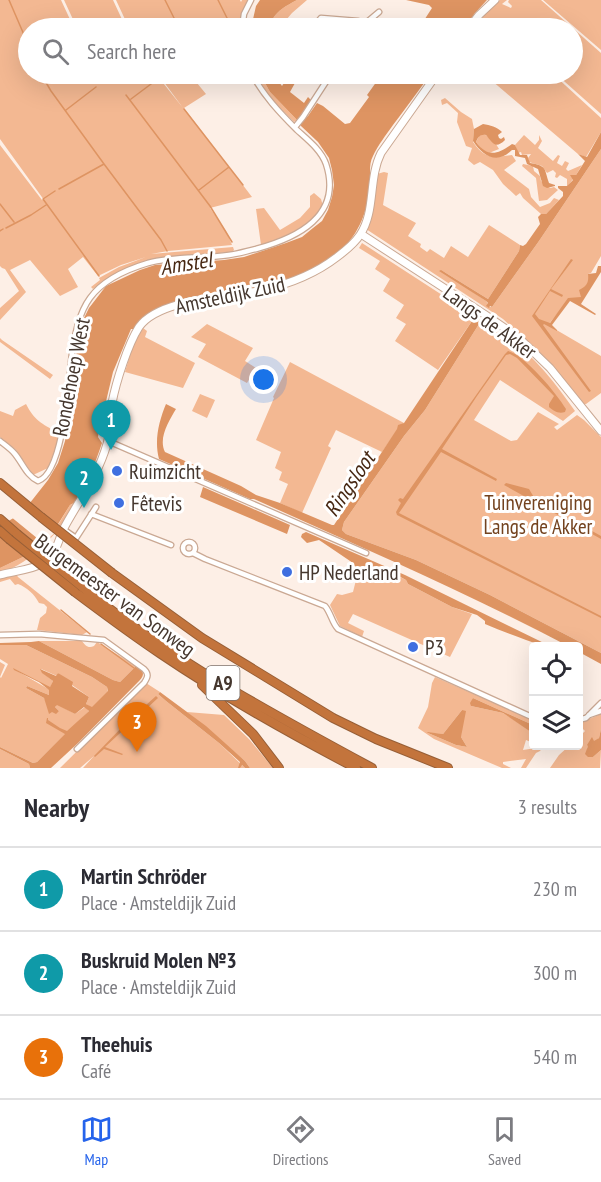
<!DOCTYPE html>
<html lang="en">
<head>
<meta charset="utf-8">
<style>
	body { margin:0; font-family:"PT Sans Narrow",sans-serif; background:#f2f2f3; color:#2b2b33 }
	.controls { position:absolute; right:18px; bottom:18px; display:grid; overflow:hidden; border-radius:6px; box-shadow:0 6px 24px #0002 }
	.controls button { width:54px; height:54px; display:grid; place-items:center; padding:0; border:0; border-bottom:2px solid #e1e1e2; background:#fff; color:#2b2b33; font:30px sans-serif }
	.you { position:absolute; left:264px; top:380px; width:21px; height:21px; margin:-15px; border:4px solid #fff; border-radius:50%; background:#1a73e8; box-shadow:0 0 0 9px #1a73e833 }
	.badge { display:grid; place-items:center; width:39px; height:39px; border-radius:50%; background:#2563eb; color:#fff; font-size:20px; font-weight:700 }
	.pin { position:absolute; translate:-50% -50px; filter:drop-shadow(0 2px 3px #0008) }
	.pin::after { content:''; position:absolute; top:32px; width:21px; height:18px; background:inherit; clip-path:polygon(0 0,100% 0,50% 100%) }
	.list { margin:0; padding:0; list-style:none }
	h2 { display:flex; justify-content:space-between; align-items:center; height:78px; margin:0; padding:0 24px; font-size:26px }
	h2 small { font-size:20px; font-weight:400; color:#7c7c81 }
	.list li { display:grid; grid-template-columns:39px 1fr auto; gap:18px; align-items:center; box-sizing:border-box; height:84px; padding:0 24px; border-top:2px solid #e1e1e2 }
	.list b { display:block; font-size:22px; white-space:nowrap }
	.list p { margin:0; font-size:20px; white-space:nowrap; color:#7c7c81 }
	.list em { font-size:20px; font-style:normal; color:#7c7c81 }
	.icon { flex:none; width:33px; height:33px; fill:none; stroke:currentColor; stroke-width:2; stroke-linecap:round; stroke-linejoin:round }
	.map { position:relative; flex:none; width:601px; height:768px; overflow:hidden }
	.search { position:absolute; background:#fff; box-shadow:0 6px 24px #0002; left:18px; right:18px; top:18px; height:66px; display:flex; align-items:center; gap:15px; box-sizing:border-box; padding:0 21px; border-radius:33px; color:#7c7c81; font-size:22px }
	.sheet { height:330px; background:#fff }
	nav { display:flex; justify-content:space-around; align-items:center; box-sizing:border-box; height:84px; border-top:2px solid #e1e1e2; background:#fff; font-size:16px; color:#7c7c81 }
	nav a { display:grid; justify-items:center; gap:3px }
	nav .on { color:#2563eb }
	.map>svg:first-child { display:block }
	.green { fill:#f3b892; fill-rule:evenodd }
	.water { fill:#de9462 }
	.pier { fill:#fdefe6 }
	.lines { fill:none; stroke-linecap:round; stroke-linejoin:round }
	.stream { stroke:#de9462; stroke-width:1.5 }
	.street-casing { stroke:#caa893; stroke-width:7 }
	.secondary-casing { stroke:#caa893; stroke-width:9 }
	.highway-casing { stroke:#975f37; stroke-width:10 }
	.street { stroke:#fff; stroke-width:4.5 }
	.secondary { stroke:#fff; stroke-width:7 }
	.highway { stroke:#c3743c; stroke-width:8 }
	.highway-bridge-casing { stroke:#975f37; stroke-width:10; stroke-linecap:butt }
	.highway-bridge { stroke:#c3743c; stroke-width:8 }
	.poi-dot { fill:#3f6fe0; stroke:#fff; stroke-width:2 }
	.labels { text-anchor:middle; dominant-baseline:central; stroke-width:6; stroke-linejoin:round; paint-order:stroke }
	.shield { fill:#fff; stroke:#7d736d; stroke-width:1.5 }
	.shield-label { font-size:20px; font-weight:bold; fill:#45372e }
	.street-label { font-size:21px; fill:#45372e; stroke:#fff }
	.poi-label { font-size:21px; fill:#45372e; stroke:#fff; text-anchor:start }
	.park-label { font-size:21px; fill:#73421e; stroke:#fff }
	.water-label { font-size:22px; font-style:italic; fill:#472813; stroke:#fff }
</style>
</head>
<body>
<div class="map">
<svg width="601" height="768" viewBox="0 0 601 768">
	<rect width="100%" height="100%" fill="#fdefe6"/>
	<path class="green" d="M0,0H61L74,28H28V74H97L101,82L112,80L114,82L111,76L103,79L99,74H156L183,108L158,74H209L197,83L206,94L184,108L252,197L210,208L226,231L232,245L168,251L151,254L233,247L234,250L232,252C203,255 166,254 139,264C122,269 108,279 93,289L91,287L100,280L99,278L119,267L146,257L121,265L98,276L83,257L68,269L78,287L60,296L30,260L10,270L26,292L0,320V308L19,291L5,269L2,268L0,266V145L42,200H44L0,139Z
		M64,0H113L126,28H77Z
		M116,0H240L241,2L242,0H249L242,28H129Z
		M297,0H307L292,13L281,26V28H270C272,13 284,7 297,0Z
		M500,0H507L502,4L511,8L512,6L508,2L509,0H541L601,53V114L556,74H572V28H474L492,6Z
		M543,0H601V50Z
		M254,74H260L270,92L297,120L294,122L265,92Z
		M484,74H553L601,118V132L586,157L578,154Z
		M445,98L461,112L472,119L474,129L473,142C485,159 492,158 512,155L516,161L504,170L529,189L531,197L540,207L550,203L554,198L559,200L546,214H541L523,198L520,193L516,196L503,184L493,170L480,162L474,165L468,160L472,148L466,146L457,122L458,113L447,103L442,105L441,100Z
		M483,134C489,135 490,142 496,144L499,149L489,153L483,151L476,142L479,136Z
		M524,135L535,145L539,140V135L542,141L538,148L553,161L558,155L560,156L557,163L562,166L565,161L569,163L566,169L568,171L582,165L576,175L567,187V179L560,175L557,178L555,177L556,173L553,170L547,173L542,166L529,162L528,158L531,154L522,155L521,152L518,153L515,145Z
		M601,149V256L591,273L588,274L595,277L579,303L570,298L548,325L601,356V393L586,404H583L550,363L503,319L366,229L377,174L384,172L388,173L383,205L416,223L408,236L421,244L420,247L427,252L430,249L444,258L451,246L468,257L489,225L520,245L519,251L488,299L441,270L486,301L488,304L487,306V307H492L539,241Z
		M523,164L533,166L534,171L540,176L541,181L550,188L554,187L558,190L547,200L539,201L536,178L522,166Z
		M314,193L321,199L323,206C310,230 286,238 261,245L256,209L264,208L280,230L300,218L310,207V196Z
		M362,243L513,341C540,363 555,383 575,411L563,421L500,380L474,420L511,441L517,440L538,412L559,424L554,427L557,430L577,415L584,420L601,437V653L490,595L416,560L346,534L342,530L344,522L404,436L425,410L479,324L472,321L438,370L395,341L406,324L396,318L404,305L383,291L390,279L375,269L380,261L359,248Z
		M207,324L253,348L245,361L256,368L247,383L198,357L206,344L191,337Z
		M143,328L147,331L145,337L195,363L183,388L125,372L133,345Z
		M0,338L2,340L53,375L50,379L0,342Z
		M290,362L404,423L398,429L382,452L336,430L328,446L331,448L302,513L280,503L288,484L279,480L282,472L275,468L281,452L256,440L274,398L273,397Z
		M200,394L215,400L207,418L192,411Z
		M26,404C34,420 42,424 57,432L60,437L48,468L33,475L16,450L0,437V411L13,416L15,410Z
		M78,502C58,532 36,561 0,573V568L23,557L58,525L70,505Z
		M368,567L373,568L388,578L394,574L406,580L408,584L452,607L472,614L450,657L353,614L348,623L364,631L362,637L340,626L330,605L337,594L342,595L353,592L358,572Z
		M16,574L18,577L87,632L82,635L37,630L40,618L46,613L47,607L44,604L39,603C34,594 28,588 18,584L15,585L10,579L0,582V577Z
		M39,641H82C85,645 88,649 94,646L97,642L136,666L120,682L113,680Z
		M0,645H26L92,677L107,687L108,692L92,708L86,704L89,697L72,685L58,673L57,676L41,669L43,673L53,681L50,688L14,669L50,690L49,695L27,686L26,688L44,698L52,712L59,711L55,707L57,704L75,714L85,707L89,711L37,762L33,763L0,747V662L5,665L0,677L1,678L8,664L0,659Z
		M435,677L533,720V743L526,740L523,750L536,748V746H544L540,751L536,753L526,768H521L526,759L503,762V764L511,768H502L434,739L418,728L428,707L432,683ZM473,698L533,725L531,731L503,713L471,706ZM462,710L461,737L467,747L456,745L428,733L443,734Z
		M146,683L160,692L158,694L166,701L219,743L245,768H83L94,756L80,768H60Z
		M187,712L224,715L249,739L273,768H250L245,761Z
		M601,714V729L599,738L587,748L593,757L601,750L600,768H550L559,755L569,746H578L579,737L585,731L582,728V722Z
		M0,749L29,764L30,768H0Z"/>
	<path class="water" d="M260,0H297C284,7 272,13 270,28H251L256,6Z
		M406,0H487L475,13L464,28H419L432,8L429,5Z
		M260,74H273L282,86L290,74H297L295,77L297,82L295,83L290,92L304,103L308,97L311,100L306,109L304,119L308,116L317,103L323,106L345,124L350,123L369,97L367,95L382,74H431C418,91 406,108 393,125C386,135 378,145 373,156C368,165 371,177 370,187C368,209 359,234 342,249C325,264 292,281 270,286C232,294 156,293 134,329H131L113,372L103,414H101L98,437L102,443C95,465 86,484 74,503L70,505L55,529L50,532L23,557L0,568V526L22,513L48,480L58,463L65,441L71,413L75,361L83,320L89,308L106,286L140,270L155,265L224,260L244,257L286,243L302,237L313,228L322,221L328,210L332,197L334,185L332,170L329,158L318,142L301,126L297,120L270,92Z
		M483,124C490,125 497,127 502,132L498,135L499,138L501,139L504,137L505,140C495,150 492,142 486,135C480,134 478,137 476,142C488,158 498,154 512,144L515,145L520,155H527L530,163C547,166 544,168 549,183L555,185V186L547,188L543,186L538,169L527,164L525,158L515,156V150H512C497,165 483,156 473,141L474,129Z
		M601,132V149L539,241L492,307L490,306L489,308L486,306L488,303L486,301L439,271L441,270L488,299L519,251L520,245L523,246L526,244L540,224L538,217L541,214H546L563,196V192L558,188V186H567L573,180L570,175H576L585,161L578,154L587,157Z
		M571,259L573,260L551,289L563,295L562,297L550,291L535,314L539,319L550,323L568,298L581,297L579,290C587,286 589,282 588,274L596,273L598,266H601V272L581,304L596,314L595,315L570,301L552,325L557,330V331L544,324L543,325L591,391L589,392L532,316Z
		M474,320L477,321L479,324L425,410L404,436L344,522L342,530L346,534L416,560L490,595L601,653V664L579,652L578,646H568C465,592 359,546 254,499H250L159,459C154,440 159,421 166,404L176,409C169,421 158,438 165,452L241,486L256,495L280,503L332,525H334L397,429L398,425L404,423L472,321Z
		M508,351C525,355 557,394 566,409L565,412C558,414 554,411 549,407V404L554,396L517,358L510,354L506,355L477,396L442,449L497,479L496,481L441,452L399,513L601,616V618L397,515L396,512L401,503L398,500L400,498L403,499L505,354Z
		M506,483L529,489L535,499L601,536V539L504,485Z
		M203,487L290,525L287,534L200,497Z
		M306,532L405,575L550,646C541,647 535,643 526,640C512,635 499,630 485,624V621L477,615L452,607L408,584L406,580L395,574L388,579L373,568L368,567L358,572L353,563L322,542L319,540L307,543L301,537L302,534Z
		M39,641L113,680L120,682L136,666C142,670 146,673 140,680L78,743L51,768H30L29,764L0,749V747L33,763L37,762L65,734L46,723L47,718H48V720L60,728L67,731L89,711L84,707L75,714L57,705L55,707L59,711L56,714L52,712L49,714L44,698L26,688L27,686L49,695V690L39,682L14,670L13,668L50,687L53,681L42,673L40,669L56,676L58,673L73,682L72,686L89,697L86,704L92,707L108,691L107,687L92,677L26,645H0V643L31,642Z
		M160,692L206,726L245,761L250,768H245L242,765L240,768H238L240,762L219,743L166,701L158,694Z
		M156,696L158,698L105,747L123,754L122,755L104,749L95,757L94,756L125,724Z
		M473,698L533,725L531,732L503,713L471,706L470,703Z
		M462,710L466,711L461,737L467,747L456,745L428,733L427,732L443,734Z
		M601,729V750L593,757H588L585,754L588,746L587,745L592,737L594,741L599,738Z"/>
	<path class="pier" d="M28,501L57,531L43,543L10,516L20,510Z"/>
	<g class="lines">
		<path class="stream" d="M9,0L28,44
			M165,0L179,28
			M218,0L232,28
			M41,74L51,91L104,164
			M126,95L210,206L232,242
			M131,99L159,78
			M184,109L229,167
			M66,110L96,87
			M59,189L104,164L161,240L167,251
			M199,190L229,167L243,185
			M55,191L43,199L99,276
			M0,204L14,222
			M6,228L31,215L46,205
			M0,231L3,229
			M61,610L90,634
			M101,644L134,668"/>
		<defs>
			<path id="street" d="M242,28L244,14L251,0
				M313,28L321,18L358,21L363,26
				M360,28L379,12
				M295,127L303,117L331,74
				M0,441C5,445 11,449 15,454C23,464 27,476 38,481C64,473 69,378 72,353C75,334 79,313 90,298C103,280 128,269 148,263C174,256 202,259 229,255C238,254 247,251 256,249C297,238 343,216 326,164C321,150 308,140 297,130C280,113 263,95 252,74
				M108,441L366,553
				M91,514L171,545
				M63,529L76,538L96,507
				M183 548a6 6 0 1 1 12 0a6 6 0 1 1-12 0Z
				M193,553L205,559L325,606C331,613 332,623 338,629L534,718
				M0,635L39,634L104,640L144,669C149,674 148,677 144,683L77,749
				M589,715L601,711
				M578,720L586,718L601,703"/>
			<path id="secondary" d="M469,28L479,15L495,0
				M361,234L484,314L519,338L550,368L601,431
				M0,575C14,571 31,570 44,563C56,556 58,540 64,528C79,500 98,476 107,444C111,431 110,417 112,403C116,382 128,344 139,327C159,298 231,297 263,290C289,284 315,274 337,257C345,251 354,244 360,235C376,211 368,179 381,153L437,74"/>
			<path id="highway" d="M0,483L41,517
				M0,519L17,534
				M0,531L9,539
				M112,573L202,638L333,718L376,739L448,768
				M82,587C170,659 272,714 372,768
				M75,592C103,613 131,634 161,654C223,696 289,733 356,768
				M202,685L253,734L279,768"/>
		</defs>
		<use href="#street" class="street-casing"/>
		<use href="#secondary" class="secondary-casing"/>
		<use href="#highway" class="highway-casing"/>
		<use href="#street" class="street"/>
		<use href="#secondary" class="secondary"/>
		<use href="#highway" class="highway"/>
		<defs>
			<path id="highway-bridge" d="M41,517L112,573
				M17,534L82,587
				M9,539L75,592"/>
		</defs>
		<use href="#highway-bridge" class="highway-bridge-casing"/>
		<use href="#highway-bridge" class="highway-bridge"/>
	</g>
	<g class="poi-dot">
		<circle cx="117" cy="471" r="6"/>
		<circle cx="119" cy="503" r="6"/>
		<circle cx="287" cy="572" r="6"/>
		<circle cx="413" cy="647" r="6"/>
	</g>
	<g class="labels">
		<rect class="shield" x="206.5" y="666" width="33" height="34" rx="4.5"/>
		<g class="shield-label">
			<text x="223" y="683">A9</text>
		</g>
		<g class="street-label">
			<text transform="translate(230 295) rotate(-12)">Amsteldijk Zuid</text>
			<text transform="translate(490 322) rotate(36)">Langs de Akker</text>
			<text transform="translate(71 377) rotate(-79)">Rondehoep West</text>
			<text transform="translate(115 595) rotate(36)">Burgemeester van Sonweg</text>
		</g>
		<g class="poi-label">
			<text x="129" y="471">Ruimzicht</text>
			<text x="131" y="503">Fêtevis</text>
			<text x="299" y="572">HP Nederland</text>
			<text x="425" y="647">P3</text>
		</g>
		<g class="park-label">
			<text x="538" y="502">Tuinvereniging<tspan x="538" dy="24">Langs de Akker</tspan></text>
		</g>
		<g class="water-label">
			<text transform="translate(186 263) rotate(-9)">Amstel</text>
			<text transform="translate(349 484) rotate(-56)">Ringsloot</text>
		</g>
	</g>
</svg>
<div class="controls">
<button><svg class="icon" aria-label="locate" viewBox="0 0 24 24"><circle cx="12" cy="12" r="6"/><path d="M12 2v4M12 18v4M2 12h4M18 12h4"/></svg></button>
<button><svg class="icon" aria-label="layers" viewBox="0 0 24 24"><path d="M12 4l9 5-9 5-9-5zM3 14l9 5 9-5"/></svg></button>
</div>
<div class="you"></div>
<div class="pin badge" style="left:111px;top:450px;background:#0f9aa8">1</div>
<div class="pin badge" style="left:84px;top:508px;background:#0f9aa8">2</div>
<div class="pin badge" style="left:137px;top:752px;background:#e8710a">3</div>
<div class="search"><svg class="icon" aria-label="search" viewBox="0 0 24 24"><circle cx="10" cy="10" r="6"/><path d="M15 15l6 6"/></svg>Search here</div>
</div>
<section class="sheet">
<h2>Nearby<small>3 results</small></h2>
<ul class="list">
<li><span class="badge" style="background:#0f9aa8">1</span><div><b>Martin Schröder</b><p>Place · Amsteldijk Zuid</p></div><em>230 m</em></li>
<li><span class="badge" style="background:#0f9aa8">2</span><div><b>Buskruid Molen №3</b><p>Place · Amsteldijk Zuid</p></div><em>300 m</em></li>
<li><span class="badge" style="background:#e8710a">3</span><div><b>Theehuis</b><p>Café</p></div><em>540 m</em></li>
</ul>
</section>
<nav>
<a class="on"><svg class="icon" aria-label="map" viewBox="0 0 24 24"><path d="M3 6l6-2 6 2 6-2v14l-6 2-6-2-6 2zM9 4v14M15 6v14"/></svg>Map</a>
<a><svg class="icon" aria-label="directions" viewBox="0 0 24 24"><path d="M12 3l9 9-9 9-9-9zM9 14v-3h6M13 9l2 2-2 2"/></svg>Directions</a>
<a><svg class="icon" aria-label="saved" viewBox="0 0 24 24"><path d="M7 4h10v16l-5-4-5 4z"/></svg>Saved</a>
</nav>
</body>
</html>
